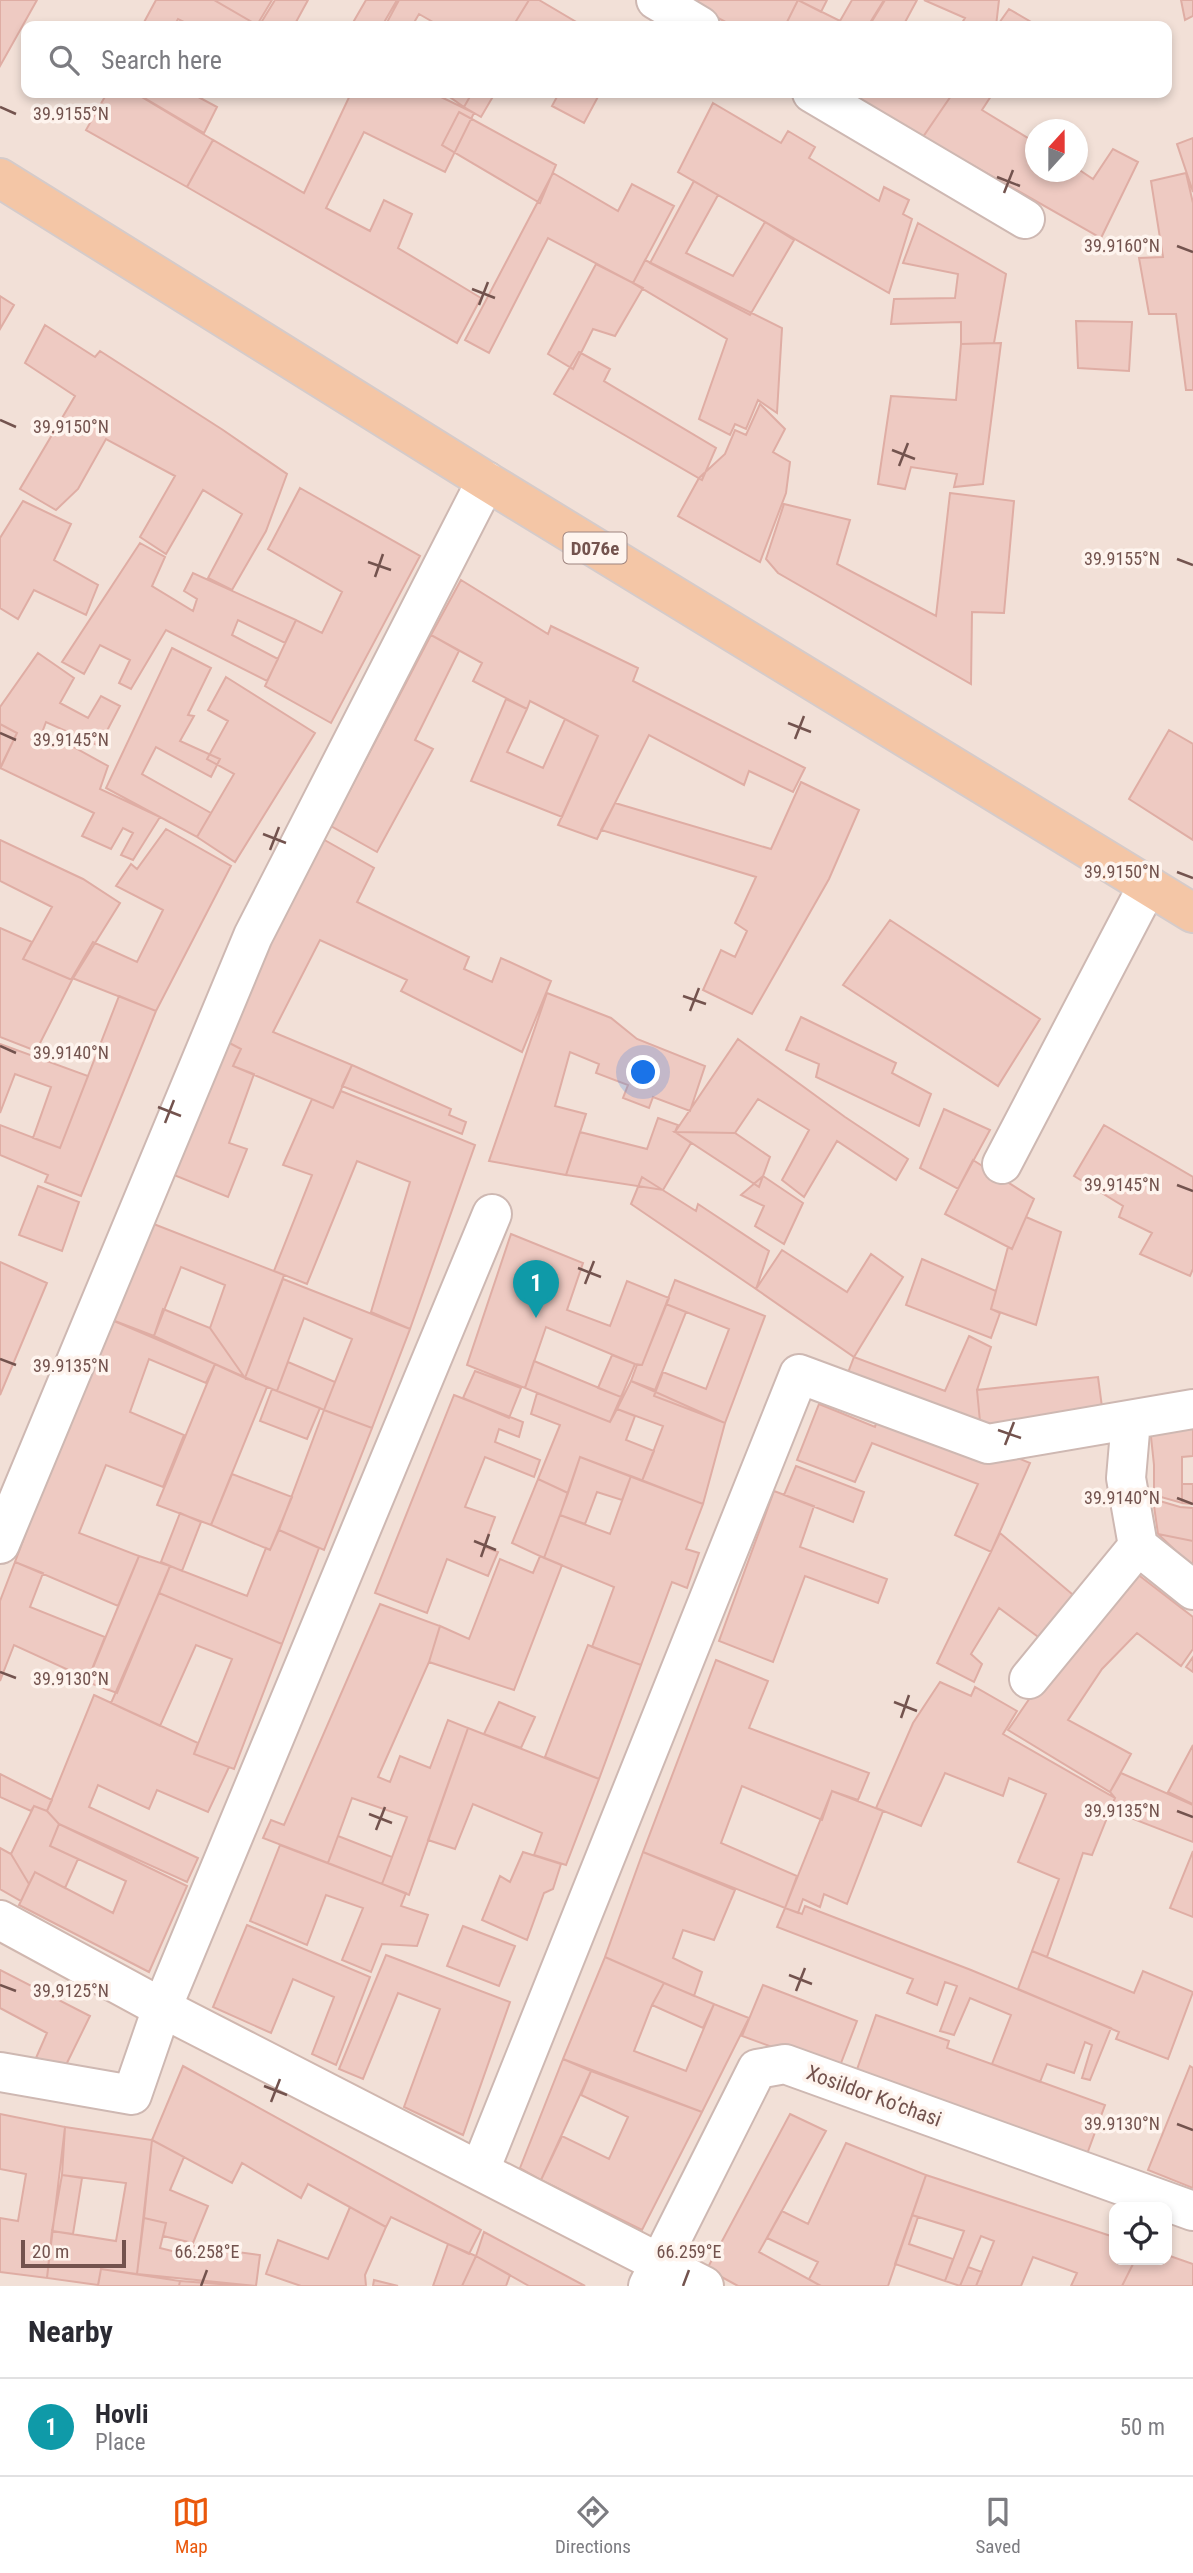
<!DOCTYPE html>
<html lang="en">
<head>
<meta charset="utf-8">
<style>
	body { margin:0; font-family:"Roboto Condensed",sans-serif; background:#f2f2f3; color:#2b2b33 }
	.controls { position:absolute; right:21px; bottom:21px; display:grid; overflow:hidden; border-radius:14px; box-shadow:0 4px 10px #0003 }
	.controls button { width:63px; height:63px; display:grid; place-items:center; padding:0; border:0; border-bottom:2px solid #e1e1e2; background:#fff; color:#2b2b33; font:35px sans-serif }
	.compass { position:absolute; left:1025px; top:119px; width:63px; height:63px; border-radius:50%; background:#fff; box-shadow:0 4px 10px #0003; rotate:21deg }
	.scale { position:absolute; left:21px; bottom:18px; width:105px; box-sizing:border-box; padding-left:7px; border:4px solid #73534e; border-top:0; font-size:19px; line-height:24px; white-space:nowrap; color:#73534e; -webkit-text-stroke:5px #fef4ee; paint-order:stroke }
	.you { position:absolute; left:644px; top:1073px; width:24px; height:24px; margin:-18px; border:5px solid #fff; border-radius:50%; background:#1a73e8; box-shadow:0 0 0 10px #1a73e833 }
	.badge { display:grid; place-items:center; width:46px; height:46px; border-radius:50%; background:#ea580c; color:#fff; font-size:23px; font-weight:700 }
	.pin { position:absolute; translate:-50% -58px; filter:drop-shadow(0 2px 4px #0008) }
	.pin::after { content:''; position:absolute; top:37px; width:24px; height:21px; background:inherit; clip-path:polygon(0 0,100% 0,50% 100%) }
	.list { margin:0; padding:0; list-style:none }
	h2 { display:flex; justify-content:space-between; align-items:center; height:91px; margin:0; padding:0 28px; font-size:30px }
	h2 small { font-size:23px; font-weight:400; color:#7c7c81 }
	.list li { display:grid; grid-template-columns:46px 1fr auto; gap:21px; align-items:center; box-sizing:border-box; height:98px; padding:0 28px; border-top:2px solid #e1e1e2 }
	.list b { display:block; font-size:26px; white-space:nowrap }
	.list p { margin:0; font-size:23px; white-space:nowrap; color:#7c7c81 }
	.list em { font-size:23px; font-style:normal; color:#7c7c81 }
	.icon { flex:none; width:38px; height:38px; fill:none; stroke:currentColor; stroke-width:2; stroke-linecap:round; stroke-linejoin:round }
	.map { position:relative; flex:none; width:1193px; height:2286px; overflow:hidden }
	.search { position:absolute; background:#fff; box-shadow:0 4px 10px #0003; left:21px; right:21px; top:21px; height:77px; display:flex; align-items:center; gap:18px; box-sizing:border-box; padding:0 24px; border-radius:14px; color:#7c7c81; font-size:26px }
	.sheet { height:189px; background:#fff }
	nav { display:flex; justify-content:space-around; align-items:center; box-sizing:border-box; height:98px; border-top:2px solid #e1e1e2; background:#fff; font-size:19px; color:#7c7c81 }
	nav a { display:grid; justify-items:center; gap:4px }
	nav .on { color:#ea580c }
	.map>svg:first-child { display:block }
	.residential { fill:#f2e0d7; fill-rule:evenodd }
	.building { fill:#eecac2; stroke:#dfada4; stroke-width:2 }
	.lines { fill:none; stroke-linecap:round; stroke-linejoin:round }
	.street-casing { stroke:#ceb8b2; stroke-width:42 }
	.secondary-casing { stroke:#d0b7af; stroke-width:42 }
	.primary-casing { stroke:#d5cbca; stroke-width:42 }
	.street { stroke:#fff; stroke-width:38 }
	.secondary { stroke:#fff; stroke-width:38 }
	.primary { stroke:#f4c6a6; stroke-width:38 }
	.ticks { fill:none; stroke:#73534e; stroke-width:2.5 }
	.labels { text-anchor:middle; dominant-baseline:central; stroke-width:7; stroke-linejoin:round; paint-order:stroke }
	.shield { fill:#fef4ee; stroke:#9d837e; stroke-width:2 }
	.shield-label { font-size:19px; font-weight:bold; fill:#73534e }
	.street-label { font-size:21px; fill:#73534e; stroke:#fef4ee }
	.ticks-label { font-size:18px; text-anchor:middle; fill:#73534e; stroke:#fef4ee; stroke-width:7; stroke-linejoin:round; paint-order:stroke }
</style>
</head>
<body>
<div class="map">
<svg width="1193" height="2286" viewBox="0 0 1193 2286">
	<rect width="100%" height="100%" fill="#fbefe8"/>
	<path class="residential" d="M0,0H1193V2286H0ZM26,26H1167V93H26ZM1036,130H1078V172H1036ZM1114,2207H1167V2260H1114Z"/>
	<path class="building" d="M0,0H37L0,66Z
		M156,0H214L257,25L192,26L178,19L174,26H142Z
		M214,0H272L257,25Z
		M275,0H308L296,22L305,26H259Z
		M366,0H397L382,26H351Z
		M399,0H529L513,26H440L419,14L412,26H385Z
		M529,0H539L583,26H513Z
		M692,0H798L785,26H733L690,3Z
		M798,0H827L821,12Z
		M798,0L840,21L852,0H885L869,26H785Z
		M884,0H917L903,26H868Z
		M924,0H999L996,26H960L965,18Z
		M1181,0H1193V16L1185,20Z
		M1009,9L1038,26H997Z
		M107,93H135L213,140L187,187L86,130Z
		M136,93H191L217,107L204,133Z
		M351,93H433L474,113L445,172L364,132L326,208L370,231L384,200L412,214L398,248L481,298L457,343L187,187L213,140L304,193Z
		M444,93H472L464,107Z
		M472,93H495L481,117L464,107Z
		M559,93H600L584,123L552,106Z
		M849,93H953L923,137Z
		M953,93H993L982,110L1036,143V172H1078V169L1093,179L1113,149L1138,162L1101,238L923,137Z
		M713,103L781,143L788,131L815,147L809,158L879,201L884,187L909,200L903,214L912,219L889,293L678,172Z
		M459,112L556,165L540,203L442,145Z
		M1193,138V192L1177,144Z
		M553,173L618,211L632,184L674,206L633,283L548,238L489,353L465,340Z
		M1186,173L1193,203V390H1186L1176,314H1149L1139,258L1163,257L1151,181Z
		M694,181L718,195L686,253L733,276L765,222L794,240L750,315L650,263Z
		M918,223L1006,274L994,343L961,344V322L891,324L894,299L955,298L958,274L903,263Z
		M645,260L782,328L777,413L758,400L746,429L735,424L730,435L699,419L727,339L633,283Z
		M596,264L643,288L615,336L593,329L573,369L548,354Z
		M0,296L14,305L0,329Z
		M1076,321L1132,322L1129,371L1078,368Z
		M45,325L95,357L100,351L223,430L287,474L266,531L232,590L208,578L242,514L203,490L166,554L140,537L175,476L106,439L78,489L56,510L20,489L75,396L25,363Z
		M1001,343L983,484L954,487L957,474L911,467L905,489L878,484L891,396L956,400L961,344Z
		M579,352L610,369L604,381L716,448L702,480L554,394Z
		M760,404L785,429L773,452L790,462L786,493L760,562L678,516L699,478L725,454L735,430L746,435Z
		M300,488L420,556L331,723L265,686L296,620L322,633L342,592L268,549Z
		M950,493L1014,501L1004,613L972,612L971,684L778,573L766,559L784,504L850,520L837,564L936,616Z
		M23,501L71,524L54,560L98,585L86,615L34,590L18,619L0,608V538Z
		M140,543L165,557L152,586L193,611L197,599L184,591L193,573L296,620L285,643L238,620L232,635L278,659L267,681L166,630L131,689L119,683L130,660L100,645L84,674L62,662Z
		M461,580L548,634L551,626L638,668L633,681L805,768L793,792L749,771L744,785L649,735L597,839L558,825L598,736L530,701L527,709L473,681L482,663L431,635Z
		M431,635L459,651L415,740L433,749L377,852L331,826Z
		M172,648L211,668L188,715L194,716L180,741L220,759L211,777L156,747L142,774L211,813L197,837L106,788Z
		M38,653L74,678L60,703L88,718L101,696L120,706L99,746L46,722L43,730L108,766L100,789L160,817L133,860L121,855L133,833L123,828L111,849L82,836L94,813L0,768L17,733L0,724V707Z
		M226,677L315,733L235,862L197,837L234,774L207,759L228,721L208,710Z
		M506,699L527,709L507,752L543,768L565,719L598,736L562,817L471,781Z
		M0,724L17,733L0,769Z
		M1169,730L1193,744V840L1129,799Z
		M801,782L859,810L829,879L752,1014L703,990L721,950L735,957L747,931L735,923L756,877L601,830L615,803L771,849Z
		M166,829L231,866L156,1011L72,978L93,942L137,962L163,910L116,886L131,864L137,869Z
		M321,838L374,868L357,902L469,957L464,969L492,982L501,958L551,981L522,1052L401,991L407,980L320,940L273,1032L352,1065L333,1108L233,1066L241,1049L220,1038Z
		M0,840L83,879L120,903L72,980L23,959L52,907L0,881Z
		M890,920L1040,1019L998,1086L843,985Z
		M0,928L32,942L23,959L72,980L36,1051L0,1037Z
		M547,993L611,1018L637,1039L705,1066L690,1111L653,1097L649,1108L623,1098L628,1085L596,1073L599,1064L570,1052L555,1106L586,1114L566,1175L489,1161Z
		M119,996L156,1011L81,1196L45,1182L48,1175L0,1155V1125L60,1148Z
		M801,1017L896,1063L892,1073L931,1094L919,1126L816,1077L819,1064L786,1050Z
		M220,1038L241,1049L233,1066L254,1074L229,1143L247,1149L228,1197L169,1173Z
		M738,1039L845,1117L908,1159L896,1180L837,1141L804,1197L782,1180L809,1130L758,1099L735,1133L675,1132Z
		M0,1044L88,1076L60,1148L33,1138L51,1087L15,1074L0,1113Z
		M352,1065L451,1109L449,1115L466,1122L462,1134L342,1086Z
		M341,1091L475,1145L410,1329L371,1312L410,1182L357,1161L307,1284L274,1271L312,1175L283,1165L312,1099L333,1108Z
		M944,1109L990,1130L958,1189L920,1168Z
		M658,1118L678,1125L675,1132L691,1143L663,1190L566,1175L580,1132L647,1149Z
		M1104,1125L1193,1177V1269L1190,1276L1140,1254L1152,1233L1119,1217L1123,1206L1074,1176Z
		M675,1132L735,1133L770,1157L759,1187Z
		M973,1160L1034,1199L1012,1249L945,1214Z
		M763,1176L803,1203L784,1244L755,1226L764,1206L741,1195Z
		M642,1177L696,1211L698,1204L769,1251L756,1289L631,1204Z
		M38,1186L79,1202L62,1251L19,1235Z
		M1026,1217L1061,1232L1036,1325L991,1309L1008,1247L1012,1249Z
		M146,1221L284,1275L245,1378L210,1328L225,1285L181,1267L154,1336L107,1318Z
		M511,1234L583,1263L567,1310L610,1326L627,1281L669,1298L642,1365L635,1364L546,1327L525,1388L467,1365Z
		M782,1250L847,1292L871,1254L903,1277L854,1357L756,1289Z
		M922,1259L996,1291L991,1309L1000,1313L991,1338L906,1305Z
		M0,1262L47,1283L0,1395Z
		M283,1279L410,1329L372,1428L324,1410L352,1339L304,1318L277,1391L245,1378Z
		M675,1280L765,1316L725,1423L654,1396L663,1372L706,1389L729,1329L666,1304Z
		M666,1304L686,1312L655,1390L631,1381L637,1365H642Z
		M163,1309L210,1328L245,1378L154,1336Z
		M107,1318L215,1364L206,1383L149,1359L130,1412L184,1435L163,1487L106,1465L79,1533L139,1556L118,1606L15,1562Z
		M969,1336L991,1347L977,1390L981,1432L844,1383L854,1357L945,1391Z
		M612,1355L635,1364L621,1397L598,1388Z
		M534,1361L621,1397L610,1422L525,1388Z
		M288,1362L335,1382L324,1410L277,1391Z
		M215,1364L267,1387L211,1525L157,1505Z
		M475,1371L521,1388L509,1418L463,1398Z
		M1098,1377L1104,1422L981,1432L977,1390Z
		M631,1381L725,1423L703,1504L642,1481L663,1426L617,1409Z
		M272,1389L320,1408L307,1439L260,1421Z
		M537,1393L610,1422L617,1409L635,1416L626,1440L654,1451L642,1481L580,1457L568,1493L538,1479L560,1425L531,1414Z
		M454,1395L523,1422L519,1437L499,1429L495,1442L540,1460L534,1477L485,1457L465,1507L495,1517L484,1547L498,1552L488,1576L447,1559L427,1613L375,1593Z
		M819,1404L875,1427L879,1415L991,1447L1030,1463L991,1552L955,1535L978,1484L872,1443L855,1482L797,1460Z
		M324,1410L372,1428L324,1550L279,1530Z
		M1193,1413V1456L1182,1457V1503L1154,1495V1465L1149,1418Z
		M580,1457L631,1476L622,1500L597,1492L585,1524L560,1515Z
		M796,1466L864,1492L853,1522L784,1495Z
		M232,1474L292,1497L270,1550L211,1525Z
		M631,1476L703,1504L686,1549L699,1553L687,1588L672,1582L641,1665L592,1647L614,1587L544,1558L560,1515L610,1534Z
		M538,1479L568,1493L544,1558L512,1543Z
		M1182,1484H1193V1504L1182,1503Z
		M774,1491L814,1506L800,1547L887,1579L878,1603L805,1576L773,1662L719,1641Z
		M1153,1499L1180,1507L1193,1508V1541L1158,1534Z
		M180,1513L201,1522L182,1571L161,1562Z
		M279,1530L319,1548L282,1644L159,1593L170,1566L247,1596L266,1548L270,1550Z
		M1000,1533L1085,1605L1049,1645L999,1608L971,1654L982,1664L974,1682L937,1663Z
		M1158,1534L1193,1541V1567Z
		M139,1556L170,1566L117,1693L87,1682Z
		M540,1556L562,1565L514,1690L429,1662L440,1626L469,1639L500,1559L533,1573Z
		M15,1562L43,1573L30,1607L105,1637L88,1679L14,1645L0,1681V1601Z
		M1132,1570L1193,1617V1649L1181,1666L1137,1633L1102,1669L1068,1720L1131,1754L1110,1792L1008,1730L1069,1641Z
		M159,1593L282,1644L234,1769L194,1754L232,1659L196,1645L160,1726L111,1703Z
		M380,1604L440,1626L429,1662L378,1777L390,1782L400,1756L430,1768L448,1720L468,1728L409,1895L382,1884L407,1817L352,1798L328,1863L263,1838L271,1820L284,1825Z
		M588,1645L641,1665L599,1779L545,1757Z
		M1193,1657V1672L1186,1667Z
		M716,1660L768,1681L749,1728L869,1773L858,1800L832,1791L822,1820L742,1786L721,1843L797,1876L785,1908L643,1852Z
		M940,1682L971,1696L975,1687L1017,1711L1003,1734L1115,1798L1092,1855L1083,1853L1047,1957L1032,1951L1059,1879L1018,1862L1046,1794L1009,1778L1003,1796L945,1773L921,1826L876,1808L913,1723Z
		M94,1695L198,1743L194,1754L229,1767L208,1812L157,1790L149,1809L98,1785L89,1807L198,1858L187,1882L59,1824L47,1811Z
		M499,1702L535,1717L521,1748L484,1734Z
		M468,1728L599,1779L566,1865L534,1855L542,1833L473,1804L455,1849L428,1840Z
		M1193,1745V1804L1168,1792Z
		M1121,1773L1193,1805V1842L1110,1810L1115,1798L1110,1792Z
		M0,1774L52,1800L47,1811L34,1806L31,1811L0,1797Z
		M832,1791L883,1811L847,1904L824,1894L820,1907L803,1899L798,1913L785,1908Z
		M34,1806L47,1811L59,1824L50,1846L78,1859L65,1888L35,1872L29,1884L11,1854Z
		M59,1824L187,1886L149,1972L19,1905L35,1872L113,1913L126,1881L50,1846Z
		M338,1836L392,1857L382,1884L328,1863Z
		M280,1845L406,1893L401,1906L428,1915L417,1946L382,1944L371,1972L342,1960L363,1908L326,1895L307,1945L250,1921Z
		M0,1848L11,1854L29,1884L21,1901L0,1889Z
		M1193,1851V1917L1170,1908Z
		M523,1852L561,1864L553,1889L544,1893L527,1940L482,1920L500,1876L510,1882Z
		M643,1852L735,1890L714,1940L683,1930L673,1958L702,1972L694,1996L605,1957Z
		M805,1906L971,1970L1111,2028L1090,2080L1082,2078L1092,2045L1085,2042L1074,2073L1047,2064L1040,2082L992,2064L1011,2015L970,1998L954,2035L940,2031L957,1986L945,1982L937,2005L907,1993L913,1979L777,1927L785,1908L802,1914Z
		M247,1925L370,1977L336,2065L312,2054L334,1997L293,1979L271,2033L213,2007Z
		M463,1926L515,1946L499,1986L447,1966Z
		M1032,1951L1134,1993L1143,1971L1193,1992L1168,2059L1116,2039L1119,2032L1018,1989Z
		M386,1955L510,2002L463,2135L404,2107L440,2009L398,1993L363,2079L339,2069Z
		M605,1957L664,1983L652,2005L634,2051L686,2071L714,2004L749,2018L702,2112L563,2059Z
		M0,1970L90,2016L65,2067L36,2058L47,2033L0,2008Z
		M664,1983L714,2004L703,2028L652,2005Z
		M763,1985L857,2021L838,2071L742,2036Z
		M876,2015L949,2041L947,2048L1105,2105L1087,2154L854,2078Z
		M563,2059L591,2071L541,2180L520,2168Z
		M183,2066L481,2230L469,2254L391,2217L386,2227L308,2184L301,2198L242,2163L232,2183L152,2140Z
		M1190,2066L1193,2068V2188L1148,2170Z
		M591,2071L702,2112L642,2230L541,2180L562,2136L609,2159L628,2117L581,2095Z
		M0,2114L65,2127L47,2278L0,2272V2218L18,2221L26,2174L0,2169Z
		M790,2114L826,2131L759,2252L821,2286H738L707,2269Z
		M65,2127L152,2140L137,2274L101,2269L98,2285L47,2278L52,2231L116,2241L126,2183L62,2175Z
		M152,2140L184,2157L170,2190L208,2206L193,2243L163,2236L166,2223L144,2218Z
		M846,2143L926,2175L888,2286H821L809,2279L818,2262L767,2238L782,2211L808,2224Z
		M62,2175L82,2178L73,2234L52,2231Z
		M926,2175L1114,2237V2260H1135L1122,2286H1071L1077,2273L1033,2257L1021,2286H976L994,2241L981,2236L960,2286L945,2281L964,2231L912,2215Z
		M350,2207L386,2227L365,2275L366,2286H301L266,2274L278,2240L328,2259Z
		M912,2215L918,2217L909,2244L953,2259L945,2281L895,2264Z
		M144,2218L166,2223L160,2248L184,2254L186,2245L260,2255L256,2286L137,2274Z
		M484,2232L585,2286H529L476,2256Z
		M448,2244L476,2256L462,2286H433Z
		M1167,2255L1193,2264V2286H1122L1135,2260H1167Z
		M476,2256L510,2275L506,2286H462Z
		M968,2267L982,2272L976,2286H960Z
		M101,2269L180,2281L179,2286H98Z
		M374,2280L398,2286H373Z
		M180,2281L246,2286H179Z"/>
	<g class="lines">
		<defs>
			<path id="street" d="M656,0L700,26
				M812,93L1025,219
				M1002,1164L1148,885
				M1131,1420L1126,1478L1138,1546L1193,1590
				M0,1544L253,936L486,481
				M1029,1679L1138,1546
				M0,2072L132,2095L162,2008L492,1214
				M480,2170L799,1374L988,1444L1193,1409
				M648,2286L757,2069L785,2064L1193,2211"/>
			<path id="secondary" d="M0,1920L162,2008L704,2286"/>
			<path id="primary" d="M0,178L486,481L1193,913"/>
		</defs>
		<use href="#street" class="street-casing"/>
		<use href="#secondary" class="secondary-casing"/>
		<use href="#primary" class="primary-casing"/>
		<use href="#street" class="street"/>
		<use href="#secondary" class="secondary"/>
		<use href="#primary" class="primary"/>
	</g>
	<path class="ticks" d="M0,107L16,114M997,177L1020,186M1004,193L1013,170M1177,246L1193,252M472,289L495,298M479,305L488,282M0,420L16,427M892,450L915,459M899,466L908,443M1177,559L1193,565M368,562L391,570M375,577L383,554M788,723L811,732M0,733L16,740M795,739L804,716M263,834L286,843M270,850L279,827M1177,872L1193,878M683,996L706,1004M690,1011L699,988M0,1046L16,1053M158,1107L181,1116M165,1123L174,1100M1177,1185L1193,1191M578,1268L601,1277M585,1284L594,1261M0,1359L16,1365M998,1430L1021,1438M1005,1445L1014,1422M1177,1498L1193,1504M474,1541L496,1550M481,1557L489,1534M0,1672L16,1678M894,1702L917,1711M901,1718L909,1695M1177,1811L1193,1817M369,1814L392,1823M376,1830L385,1807M789,1975L812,1984M0,1985L16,1991M796,1991L805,1968M264,2086L287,2095M271,2102L280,2079M1177,2124L1193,2130M201,2286L207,2270M683,2286L689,2270"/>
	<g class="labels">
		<rect class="shield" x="563.5" y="532.5" width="63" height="31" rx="5"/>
		<g class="shield-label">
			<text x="595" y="548">D076e</text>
		</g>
		<g class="street-label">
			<text transform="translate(874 2096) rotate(20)">Xosildor Ko’chasi</text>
		</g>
	</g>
	<g class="ticks-label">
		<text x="71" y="120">39.9155°N</text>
		<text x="1122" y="252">39.9160°N</text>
		<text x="71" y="433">39.9150°N</text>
		<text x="1122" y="565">39.9155°N</text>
		<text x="71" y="746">39.9145°N</text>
		<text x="1122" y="878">39.9150°N</text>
		<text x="71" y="1059">39.9140°N</text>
		<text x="1122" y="1191">39.9145°N</text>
		<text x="71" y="1372">39.9135°N</text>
		<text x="1122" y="1504">39.9140°N</text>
		<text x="71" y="1685">39.9130°N</text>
		<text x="1122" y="1817">39.9135°N</text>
		<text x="71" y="1997">39.9125°N</text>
		<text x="1122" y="2130">39.9130°N</text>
		<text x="207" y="2258">66.258°E</text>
		<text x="689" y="2258">66.259°E</text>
	</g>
</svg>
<div class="controls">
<button><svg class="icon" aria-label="locate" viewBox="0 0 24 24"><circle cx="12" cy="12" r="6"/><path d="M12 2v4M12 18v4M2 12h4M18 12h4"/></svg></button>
</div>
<svg class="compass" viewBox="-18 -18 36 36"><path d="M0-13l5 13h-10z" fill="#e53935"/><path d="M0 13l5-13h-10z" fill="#7c7c81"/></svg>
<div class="scale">20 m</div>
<div class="you"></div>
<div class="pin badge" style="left:536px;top:1318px;background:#0f9aa8">1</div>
<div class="search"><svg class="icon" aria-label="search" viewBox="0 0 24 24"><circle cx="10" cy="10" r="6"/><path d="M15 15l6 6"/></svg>Search here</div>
</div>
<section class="sheet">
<h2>Nearby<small></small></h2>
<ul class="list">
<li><span class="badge" style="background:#0f9aa8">1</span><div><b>Hovli</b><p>Place</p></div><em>50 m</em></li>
</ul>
</section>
<nav>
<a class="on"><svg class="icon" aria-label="map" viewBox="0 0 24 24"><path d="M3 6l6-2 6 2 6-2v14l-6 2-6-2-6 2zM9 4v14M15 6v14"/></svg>Map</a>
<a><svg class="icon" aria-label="directions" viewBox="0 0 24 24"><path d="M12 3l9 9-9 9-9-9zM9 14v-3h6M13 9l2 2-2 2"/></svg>Directions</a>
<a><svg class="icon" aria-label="saved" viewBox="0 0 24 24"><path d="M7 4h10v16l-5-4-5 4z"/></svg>Saved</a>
</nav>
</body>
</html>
